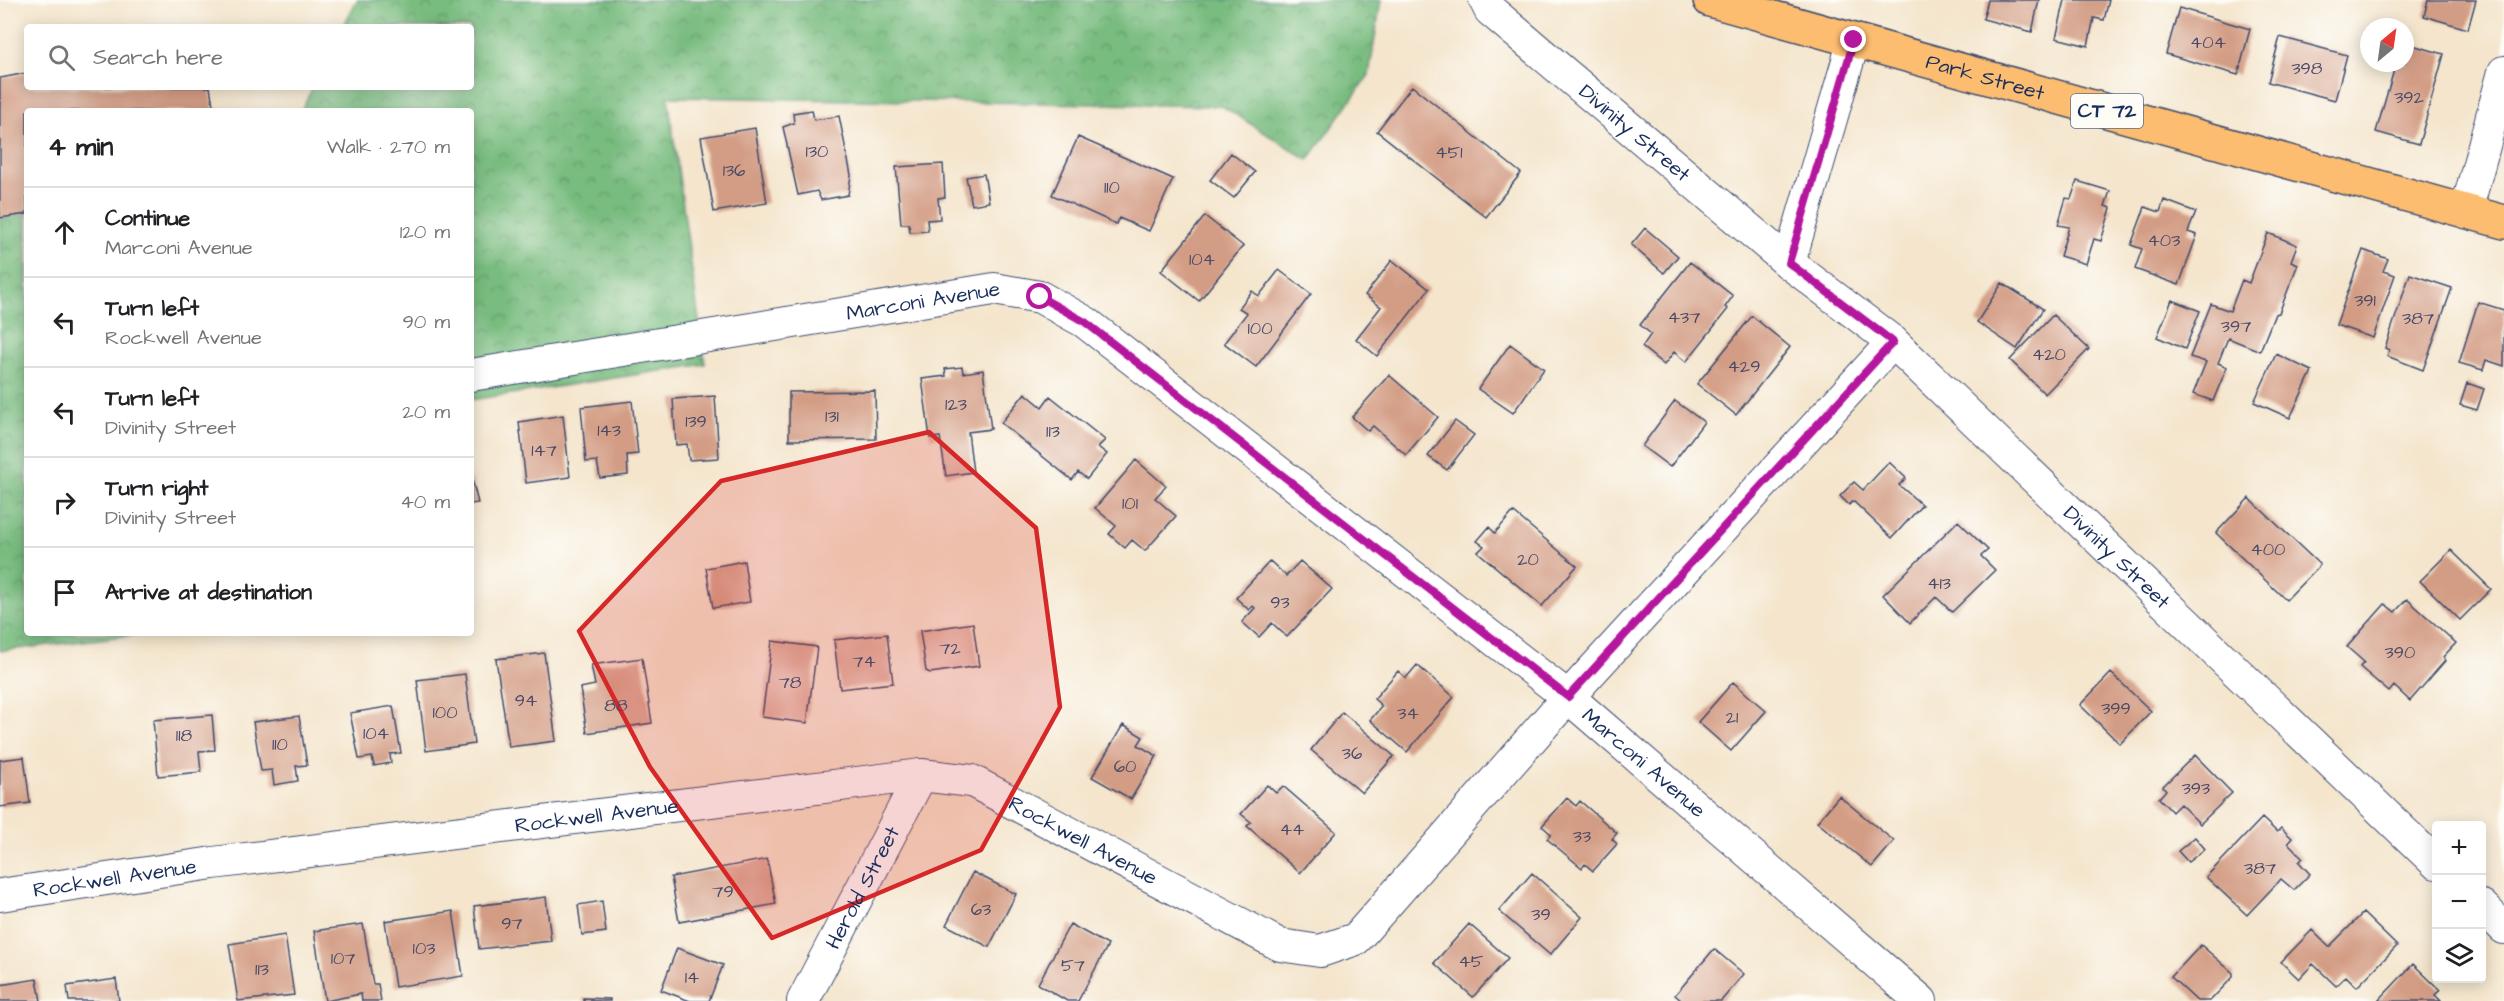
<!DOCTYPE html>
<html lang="en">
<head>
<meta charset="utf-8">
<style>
	body { margin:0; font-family:"Architects Daughter",sans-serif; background:#f2f2f2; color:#202124 }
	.controls { position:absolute; right:18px; bottom:18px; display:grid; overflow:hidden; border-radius:6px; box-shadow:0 3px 15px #0003 }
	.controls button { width:54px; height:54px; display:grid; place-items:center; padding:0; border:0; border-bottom:2px solid #e0e0e0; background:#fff; color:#202124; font:30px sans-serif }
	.compass { position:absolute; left:2360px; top:18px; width:54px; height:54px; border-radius:50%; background:#fff; box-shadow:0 3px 15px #0003; rotate:29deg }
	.stop { position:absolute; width:18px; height:18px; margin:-14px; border:4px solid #b5179e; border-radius:50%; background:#fff }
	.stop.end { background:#b5179e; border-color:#fff; box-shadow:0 2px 6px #0008 }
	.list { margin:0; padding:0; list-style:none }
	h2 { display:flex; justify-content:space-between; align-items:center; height:78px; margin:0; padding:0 24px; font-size:26px }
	h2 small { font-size:20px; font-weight:400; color:#757577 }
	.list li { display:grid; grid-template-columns:39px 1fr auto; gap:18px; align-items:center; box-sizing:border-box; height:90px; padding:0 24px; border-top:2px solid #e0e0e0 }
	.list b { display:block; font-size:22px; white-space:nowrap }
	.list p { margin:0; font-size:20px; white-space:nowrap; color:#757577 }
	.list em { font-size:20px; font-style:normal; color:#757577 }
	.icon { flex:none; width:33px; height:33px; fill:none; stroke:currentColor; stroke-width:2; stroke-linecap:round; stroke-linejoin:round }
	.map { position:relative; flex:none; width:2504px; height:1001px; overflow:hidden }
	.search { position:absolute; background:#fff; box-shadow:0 3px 15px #0003; left:24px; top:24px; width:450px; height:66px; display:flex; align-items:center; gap:15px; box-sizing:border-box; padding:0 21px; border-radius:6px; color:#757577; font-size:22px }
	.panel { position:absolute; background:#fff; box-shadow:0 3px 15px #0003; left:24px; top:108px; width:450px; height:528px; border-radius:6px }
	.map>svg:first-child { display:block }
	.forest { fill:url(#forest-crowns); stroke:#4a766e; stroke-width:1.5 }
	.building { fill:#d39c84 }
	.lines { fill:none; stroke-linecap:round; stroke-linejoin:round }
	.street-casing { stroke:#3c4a6e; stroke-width:34 }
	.highway-casing { stroke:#3c4a6e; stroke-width:36 }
	.street { stroke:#fff; stroke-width:32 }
	.highway { stroke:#fcbd6f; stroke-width:33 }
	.route { stroke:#b5179e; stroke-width:8 }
	.marked { fill:#d62828; fill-opacity:0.2; stroke:#d62828; stroke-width:4.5; stroke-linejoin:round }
	.labels { text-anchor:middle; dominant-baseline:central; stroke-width:5; stroke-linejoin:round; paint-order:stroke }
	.number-label { font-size:18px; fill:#494a68 }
	.shield { fill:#fdfcf7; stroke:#5f6c8c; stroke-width:1.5 }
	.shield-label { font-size:20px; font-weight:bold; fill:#1b2f5e }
	.street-label { font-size:21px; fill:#1b2f5e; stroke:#fdfcf7 }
</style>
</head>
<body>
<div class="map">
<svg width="2504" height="1001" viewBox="0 0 2504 1001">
	<defs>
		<pattern id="forest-crowns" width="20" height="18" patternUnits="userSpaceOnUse" patternTransform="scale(1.5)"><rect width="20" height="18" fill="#78bc7f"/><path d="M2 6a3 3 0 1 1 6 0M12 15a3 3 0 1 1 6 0" fill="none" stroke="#62996b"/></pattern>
	</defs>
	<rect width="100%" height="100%" fill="#fdfcf7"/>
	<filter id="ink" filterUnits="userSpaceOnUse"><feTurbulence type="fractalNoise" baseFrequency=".0167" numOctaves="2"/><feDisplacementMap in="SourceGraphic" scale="12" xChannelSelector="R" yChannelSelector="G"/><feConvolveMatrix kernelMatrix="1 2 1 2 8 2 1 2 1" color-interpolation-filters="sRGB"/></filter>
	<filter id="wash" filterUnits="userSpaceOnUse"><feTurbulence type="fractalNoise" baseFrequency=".008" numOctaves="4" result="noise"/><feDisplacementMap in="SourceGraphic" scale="24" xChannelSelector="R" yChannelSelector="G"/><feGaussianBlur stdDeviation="1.35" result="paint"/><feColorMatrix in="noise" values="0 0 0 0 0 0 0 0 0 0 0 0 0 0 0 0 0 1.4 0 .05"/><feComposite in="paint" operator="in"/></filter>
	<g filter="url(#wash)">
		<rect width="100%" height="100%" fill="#f4e5cc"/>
		<path class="forest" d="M357,0H1381L1369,75L1308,160L1222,106L668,97L705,364L471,400V111H301L313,87H471V27H343Z
			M27,214V633H150L0,651V218Z"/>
		<g id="blocks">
			<path class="building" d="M1988,0H2039L2032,32L1983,19Z
				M2065,0H2109L2104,20L2094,18L2088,46L2056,38Z
				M2428,0H2476L2468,29L2424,16Z
				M2179,8L2250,29L2238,75L2166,54Z
				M2280,37L2347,55L2335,100L2268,82Z
				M2405,43L2444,54L2419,144L2376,132L2396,63H2405Z
				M27,73V87H210L214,111H27V214L0,218V78Z
				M1412,86L1521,173L1486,217L1377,131Z
				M812,110L814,120L839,116L851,175L848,195L821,200L817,191L798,195L783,127L794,123L793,113Z
				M755,128L767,203L714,212L701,137Z
				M1078,137L1173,179L1149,231L1119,218L1116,224L1052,195Z
				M1231,153L1255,172L1234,198L1210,180Z
				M943,164L945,197L938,198L940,219L927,220L928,231L910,232L909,224H901L896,167Z
				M984,174L989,202L972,205L966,177Z
				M2077,181L2110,191L2105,206L2111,208L2101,241L2094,239L2086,264L2060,256L2069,227L2058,225L2066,198L2071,199Z
				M2164,200L2196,212L2188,232L2197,235L2179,285L2135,269L2142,249L2131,245L2145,207L2160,212Z
				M1205,216L1243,246L1199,301L1161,271Z
				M1645,228L1678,256L1664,273L1631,245Z
				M2268,233L2297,245L2291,261L2298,264L2279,313L2275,314L2260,351L2228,338L2218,363L2227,367L2213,401L2193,394L2206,362L2190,357L2211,304L2230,311L2242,280L2249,283Z
				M2363,250L2388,259L2383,271L2395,275L2373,338L2336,325Z
				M1392,260L1429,289L1377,356L1356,339L1381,307L1365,295Z
				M1690,262L1733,296L1725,307L1728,309L1686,362L1674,352L1664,365L1642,347L1651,334L1640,325Z
				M1279,270L1311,294L1256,367L1224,343L1247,313L1239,308L1252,291L1259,296Z
				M2410,274L2452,288L2423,370L2387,356L2389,350L2385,348Z
				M2002,283L2043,309L2017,349L1977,322Z
				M2172,300L2200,311L2185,349L2157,337Z
				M2478,302L2504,310V366L2486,360L2483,370L2459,363Z
				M2053,315L2089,349L2045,394L2010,360Z
				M1752,316L1790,347L1736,415L1697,384Z
				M1510,344L1544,369L1513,413L1478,389Z
				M2276,354L2312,371L2290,418L2254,402Z
				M962,367L963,373L983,370L991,429L968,432L973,472L946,476L940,437L930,438L922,379L946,376L945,369Z
				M1389,375L1438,417L1406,455L1373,426L1368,431L1352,417Z
				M2467,383L2484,389L2477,410L2460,405Z
				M875,391L876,439L789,440V392Z
				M1025,393L1042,407L1050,396L1105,440L1098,447L1107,454L1087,479L1078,472L1072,480L1001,423Z
				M715,396L719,458L689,460L687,444L676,445L673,399Z
				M632,401L638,454L627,455L628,475L600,478L597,461L586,462L581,407Z
				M1675,401L1704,422L1670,467L1642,446Z
				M563,415L570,477L526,483L519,422Z
				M1455,421L1474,435L1447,470L1428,456Z
				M1136,460L1166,486L1155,498L1176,516L1145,551L1132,540L1125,548L1109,534L1116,526L1095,508Z
				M1889,462L1906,478L1899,485L1922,505L1892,538L1853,501L1849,505L1840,496L1854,482L1863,490Z
				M471,475L478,503L471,504Z
				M2249,498L2320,565L2286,600L2216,533Z
				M1513,512L1577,566L1542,606L1478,552L1484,546L1477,541L1489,527L1495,533Z
				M1958,521L1988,550L1981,556L1995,570L1952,612L1936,597L1910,623L1883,595Z
				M2451,550L2491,589L2460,620L2420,581Z
				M744,561L750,602L713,608L706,568Z
				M1270,561L1286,576L1300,561L1332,589L1287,637L1272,623L1259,637L1242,622L1255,608L1253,606L1249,610L1236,598Z
				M2407,599L2456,643L2443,657L2445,661L2410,701L2394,686L2389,692L2360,667L2364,662L2347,647L2385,604L2395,612Z
				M973,623L979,666L930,673L926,671L920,631Z
				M887,634L893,683L840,689L834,640Z
				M772,641L817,647L807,723L762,717Z
				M544,653L556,741L509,747L496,659Z
				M642,658L652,723L587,733L580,688L595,685L591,665Z
				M1417,665L1454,697L1407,752L1370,720L1382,706L1374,699L1398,671L1406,678Z
				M2111,673L2151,711L2120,744L2080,705Z
				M465,674L474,744L426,751L417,680Z
				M1733,682L1766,711L1731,751L1698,722Z
				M393,706L401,753L390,754L391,763L374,766L372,757L359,759L350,713Z
				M1342,712L1394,756L1362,793L1311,750Z
				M212,715L215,750L199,751L201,772L158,776L153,720Z
				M299,716L307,765L296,766L298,781L274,785L272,770L261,771L253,722Z
				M1123,725L1143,737L1138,745L1157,756L1131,799L1092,777Z
				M2195,755L2232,793L2200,824L2180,804L2172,812L2159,798L2166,790L2163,786Z
				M24,757L30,803L0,807V760Z
				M1267,785L1276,793L1283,786L1336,832L1300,873L1247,826L1251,822L1241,814Z
				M1839,796L1894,841L1872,867L1817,822Z
				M1567,798L1576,806L1580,801L1617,833L1612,839L1617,844L1593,871L1585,864L1582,868L1547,839L1551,834L1542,826Z
				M2262,818L2277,832L2281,828L2292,838L2288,843L2303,858L2299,862L2310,874L2294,890L2281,879L2247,915L2206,877Z
				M2195,837L2205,849L2188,862L2178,851Z
				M767,859L776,904L679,922L671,877Z
				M973,872L1016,894L989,947L946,925Z
				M1532,873L1582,917L1550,955L1499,911Z
				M546,897L551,941L479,949L474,906Z
				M602,901L606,932L582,935L578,905Z
				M453,911L463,976L395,987L385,921Z
				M2363,913L2397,946L2357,987L2346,976L2336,986L2313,964L2299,979L2281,962L2312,930L2329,947Z
				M363,924L373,984H378L381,1001H362L361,994L325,1001L314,931Z
				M1070,924L1108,945L1078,1001H1067L1038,984Z
				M1469,924L1508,958L1473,997L1434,963Z
				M285,935L294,995L238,1001L229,944Z
				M2201,945L2233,973V977L2210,1001H2197L2171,977Z
				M677,948L723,965L709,1001H690L661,990Z
				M1714,949L1744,974L1721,1001H1682L1675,995Z
				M2413,964L2440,990L2435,995L2441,1001H2378Z
				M37,979L41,1001H0V985Z
				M116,979L119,1001H69L67,986Z
				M583,998L610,999V1001H583Z"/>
		</g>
	</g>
	<g filter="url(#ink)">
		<use href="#blocks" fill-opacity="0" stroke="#3c4a6e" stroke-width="1.5"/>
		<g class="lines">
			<defs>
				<g id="street">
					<path id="s1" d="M1485,0L1490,10L1789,263L1893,342L2436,863"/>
					<path d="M2466,212L2504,72"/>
					<path d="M1789,263L1854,40"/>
					<path id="s2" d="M471,375L994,289L1040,297L1085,322L1568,697L1921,1001"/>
					<path id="s3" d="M0,895L213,863L921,775L972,781L1280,945L1320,951L1356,939L1568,697L1893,342"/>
					<path d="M2482,906L2504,928"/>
					<path id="s4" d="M803,1001L921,775"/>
				</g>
				<g id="highway">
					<path id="s5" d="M1710,0L2504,222"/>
				</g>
			</defs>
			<use href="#street" class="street-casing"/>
			<use href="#highway" class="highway-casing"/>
			<use href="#street" class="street"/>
			<use href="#highway" class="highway"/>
		</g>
	</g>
	<g class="lines" filter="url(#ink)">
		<path class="route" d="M1040,297L1085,322L1568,697L1893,342L1789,263L1854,40"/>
	</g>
	<path class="marked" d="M929,432L1036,528L1060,707L981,850L772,938L650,767L579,631L721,481Z"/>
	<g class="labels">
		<g class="number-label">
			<text x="2208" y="42">404</text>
			<text x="2307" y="68">398</text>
			<text x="2409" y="97">392</text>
			<text x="817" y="151">130</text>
			<text x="1449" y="152">451</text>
			<text x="734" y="170">136</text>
			<text x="1112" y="187">110</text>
			<text x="2164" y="240">403</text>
			<text x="1202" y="259">104</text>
			<text x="2365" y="300">391</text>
			<text x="1684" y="317">437</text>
			<text x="2418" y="318">387</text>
			<text x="2236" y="326">397</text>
			<text x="1260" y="328">100</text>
			<text x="2049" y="354">420</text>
			<text x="1744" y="366">429</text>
			<text x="956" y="404">123</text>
			<text x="832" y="416">131</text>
			<text x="696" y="421">139</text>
			<text x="609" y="430">143</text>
			<text x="1053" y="431">113</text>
			<text x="544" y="450">147</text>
			<text x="1130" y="503">101</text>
			<text x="2268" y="549">400</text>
			<text x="1528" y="559">20</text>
			<text x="1939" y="583">413</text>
			<text x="1280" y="602">93</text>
			<text x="950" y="648">72</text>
			<text x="2400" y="652">390</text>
			<text x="864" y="661">74</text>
			<text x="790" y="682">78</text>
			<text x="526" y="700">94</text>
			<text x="616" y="705">88</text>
			<text x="2116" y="708">399</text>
			<text x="445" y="712">100</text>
			<text x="1408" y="713">34</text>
			<text x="1732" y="717">21</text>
			<text x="376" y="733">104</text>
			<text x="184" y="735">118</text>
			<text x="280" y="744">110</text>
			<text x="1352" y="753">36</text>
			<text x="1125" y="766">60</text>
			<text x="2196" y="788">393</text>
			<text x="1292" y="829">44</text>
			<text x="1582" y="836">33</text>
			<text x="2260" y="868">387</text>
			<text x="723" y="891">79</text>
			<text x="981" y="909">63</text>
			<text x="1541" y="914">39</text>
			<text x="512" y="923">97</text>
			<text x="424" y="948">103</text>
			<text x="343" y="958">107</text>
			<text x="1471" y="961">45</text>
			<text x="1073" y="965">57</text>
			<text x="262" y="969">113</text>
			<text x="692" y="977">14</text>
		</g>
		<rect class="shield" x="2071" y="94" width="72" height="34" rx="4.5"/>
		<g class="shield-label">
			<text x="2107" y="111">CT 72</text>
		</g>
		<g class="street-label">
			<text stroke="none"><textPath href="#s5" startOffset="286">Park Street</textPath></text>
			<text stroke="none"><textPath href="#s1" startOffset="201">Divinity Street</textPath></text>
			<text stroke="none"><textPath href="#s2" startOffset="458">Marconi Avenue</textPath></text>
			<text stroke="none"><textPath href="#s1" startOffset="844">Divinity Street</textPath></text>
			<text stroke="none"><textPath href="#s2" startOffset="1340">Marconi Avenue</textPath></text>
			<text stroke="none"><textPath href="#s3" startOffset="602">Rockwell Avenue</textPath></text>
			<text stroke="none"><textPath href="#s3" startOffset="1106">Rockwell Avenue</textPath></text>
			<text stroke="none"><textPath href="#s3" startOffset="116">Rockwell Avenue</textPath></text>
			<text stroke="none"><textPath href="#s4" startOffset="128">Herold Street</textPath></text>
		</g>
	</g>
</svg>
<div class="controls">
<button>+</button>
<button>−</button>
<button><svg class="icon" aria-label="layers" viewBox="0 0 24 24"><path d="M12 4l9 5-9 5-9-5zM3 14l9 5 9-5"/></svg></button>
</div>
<svg class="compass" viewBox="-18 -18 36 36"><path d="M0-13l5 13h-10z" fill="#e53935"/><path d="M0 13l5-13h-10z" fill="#757577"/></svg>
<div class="stop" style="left:1040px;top:297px"></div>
<div class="stop end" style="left:1854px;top:40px"></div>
<div class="search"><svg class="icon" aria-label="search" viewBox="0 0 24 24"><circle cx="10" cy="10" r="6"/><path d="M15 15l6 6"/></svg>Search here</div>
<section class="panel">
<h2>4 min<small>Walk · 270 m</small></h2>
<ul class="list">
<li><svg class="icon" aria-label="ahead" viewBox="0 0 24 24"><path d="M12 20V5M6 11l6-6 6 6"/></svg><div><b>Continue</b><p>Marconi Avenue</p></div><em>120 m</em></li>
<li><svg class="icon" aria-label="left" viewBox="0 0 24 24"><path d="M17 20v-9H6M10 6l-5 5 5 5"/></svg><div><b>Turn left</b><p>Rockwell Avenue</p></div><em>90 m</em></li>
<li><svg class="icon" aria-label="left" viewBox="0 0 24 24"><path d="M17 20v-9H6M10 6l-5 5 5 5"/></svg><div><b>Turn left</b><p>Divinity Street</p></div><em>20 m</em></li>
<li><svg class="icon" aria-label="right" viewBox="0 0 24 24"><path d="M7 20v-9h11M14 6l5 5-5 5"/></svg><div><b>Turn right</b><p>Divinity Street</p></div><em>40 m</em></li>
<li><svg class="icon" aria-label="arrive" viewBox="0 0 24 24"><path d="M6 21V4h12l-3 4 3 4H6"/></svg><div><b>Arrive at destination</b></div></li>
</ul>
</section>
</div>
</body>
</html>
